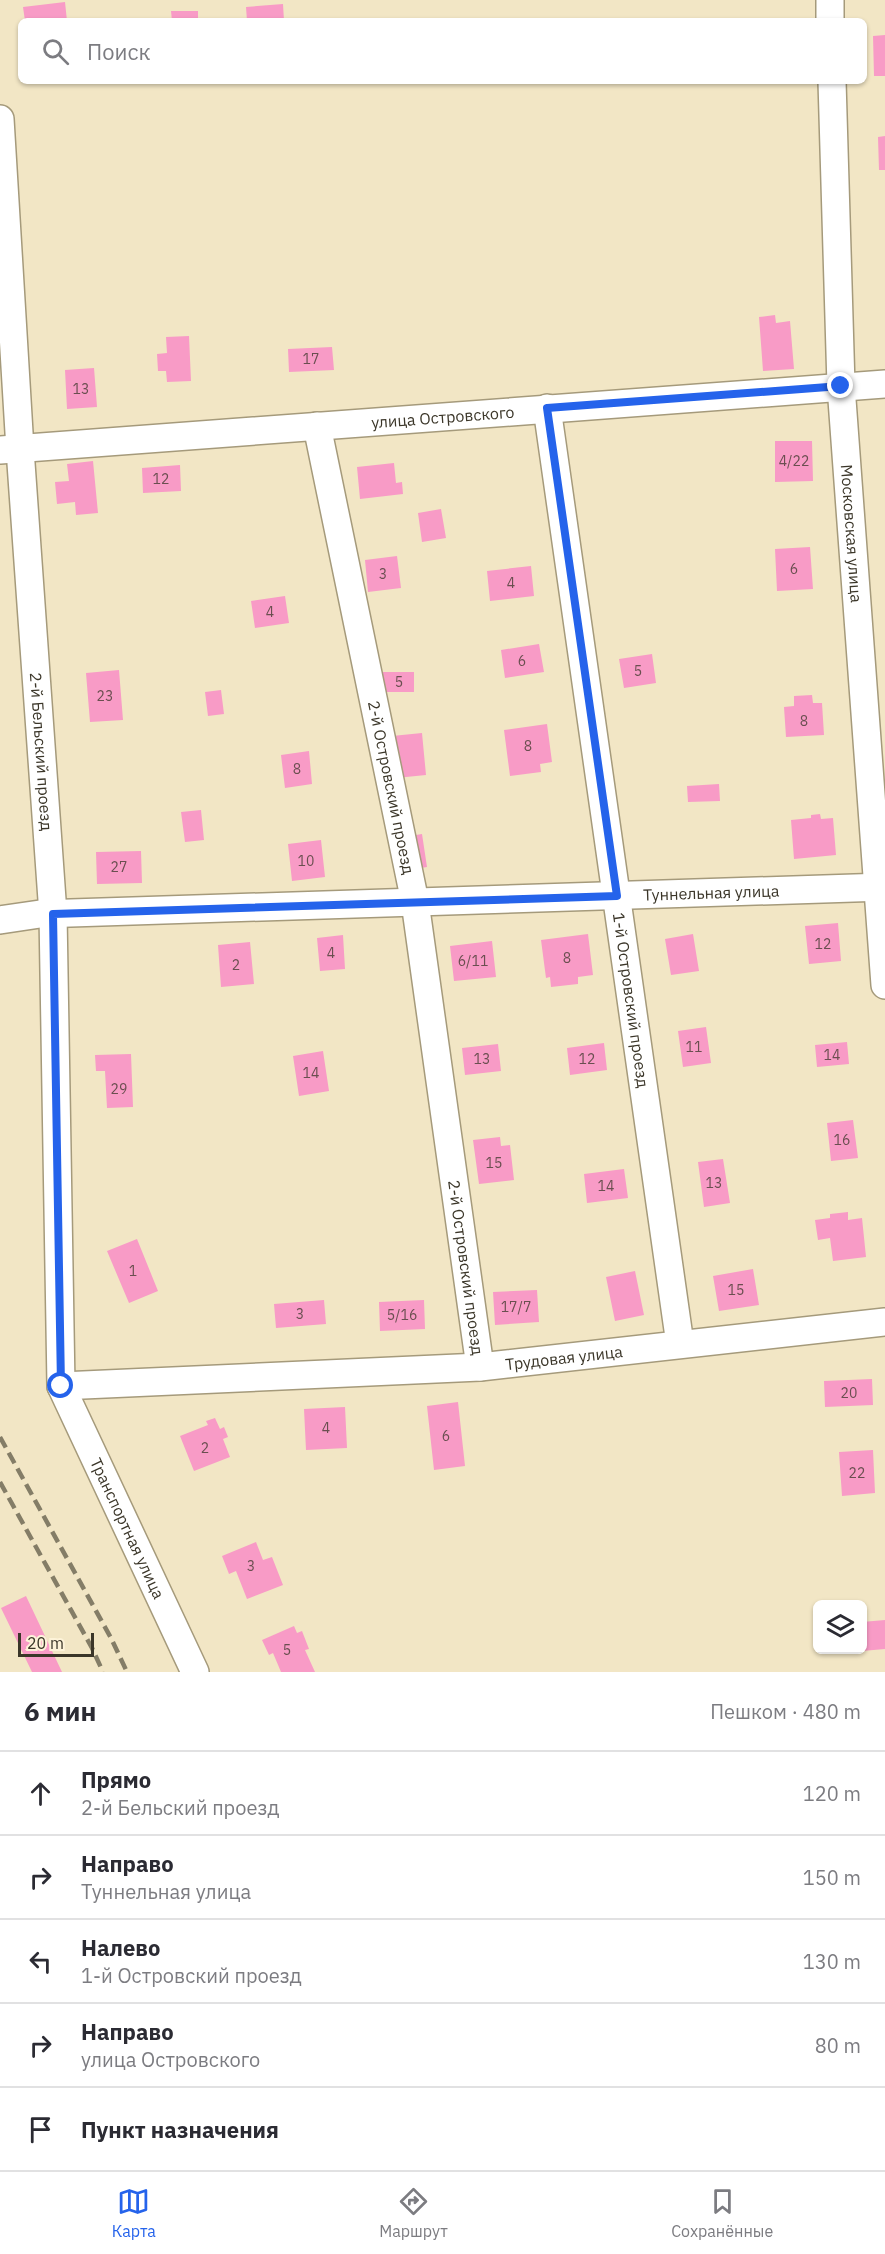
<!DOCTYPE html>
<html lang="ru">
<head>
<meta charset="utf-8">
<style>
	body { margin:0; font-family:"IBM Plex Sans",sans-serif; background:#f7f7f7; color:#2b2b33 }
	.controls { position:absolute; right:18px; bottom:18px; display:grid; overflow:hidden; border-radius:9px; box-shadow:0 2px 4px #0004 }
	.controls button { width:54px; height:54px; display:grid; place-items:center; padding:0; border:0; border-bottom:2px solid #e1e1e2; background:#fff; color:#2b2b33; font:30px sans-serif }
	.scale { position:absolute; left:18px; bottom:15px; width:76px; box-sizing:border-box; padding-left:6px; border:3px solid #3b3629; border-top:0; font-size:16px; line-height:21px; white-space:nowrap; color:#3b3629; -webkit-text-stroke:4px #fdf3d9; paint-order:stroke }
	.stop { position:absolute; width:18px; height:18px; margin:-14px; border:4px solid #2563eb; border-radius:50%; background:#fff }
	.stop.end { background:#2563eb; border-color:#fff; box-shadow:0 2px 6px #0008 }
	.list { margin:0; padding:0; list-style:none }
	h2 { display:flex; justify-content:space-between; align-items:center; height:78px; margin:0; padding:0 24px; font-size:26px }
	h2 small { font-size:20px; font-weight:400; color:#7c7c81 }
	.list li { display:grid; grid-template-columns:39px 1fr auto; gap:18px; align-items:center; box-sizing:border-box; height:84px; padding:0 24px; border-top:2px solid #e1e1e2 }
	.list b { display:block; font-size:22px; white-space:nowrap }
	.list p { margin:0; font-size:20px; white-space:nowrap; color:#7c7c81 }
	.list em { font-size:20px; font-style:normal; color:#7c7c81 }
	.icon { flex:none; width:33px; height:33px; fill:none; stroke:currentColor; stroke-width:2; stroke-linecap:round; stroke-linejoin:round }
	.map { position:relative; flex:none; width:885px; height:1672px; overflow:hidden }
	.search { position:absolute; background:#fff; box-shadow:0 2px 4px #0004; left:18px; right:18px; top:18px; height:66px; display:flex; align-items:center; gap:15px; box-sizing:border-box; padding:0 21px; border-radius:9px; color:#7c7c81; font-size:22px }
	.sheet { height:498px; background:#fff }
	nav { display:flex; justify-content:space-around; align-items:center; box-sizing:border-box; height:84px; border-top:2px solid #e1e1e2; background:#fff; font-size:16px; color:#7c7c81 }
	nav a { display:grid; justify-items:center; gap:3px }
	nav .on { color:#2563eb }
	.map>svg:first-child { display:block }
	.building { fill:#f89bc6 }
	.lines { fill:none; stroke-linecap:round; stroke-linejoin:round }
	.minor-casing { stroke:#a59a7b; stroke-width:30 }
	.minor { stroke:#fff; stroke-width:27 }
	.rail { stroke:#847d67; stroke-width:4.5; stroke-dasharray:12 6; stroke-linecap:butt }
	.route { stroke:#2563eb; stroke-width:8 }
	.labels { text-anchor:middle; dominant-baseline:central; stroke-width:4.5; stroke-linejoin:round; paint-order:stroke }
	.number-label { font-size:14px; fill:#6a4f50 }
	.street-label { font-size:16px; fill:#3b3629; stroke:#fdf3d9 }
</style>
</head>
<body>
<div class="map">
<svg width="885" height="1672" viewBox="0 0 885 1672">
	<rect width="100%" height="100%" fill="#f2e6c5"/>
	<path class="building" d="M65,2L67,21H25L23,7Z
		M283,4L284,21H247L246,7Z
		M171,11H198V21H172Z
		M885,35V76H874L873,36Z
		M885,136V170H879L878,137Z
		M775,315L776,323L790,321L794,369L763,371L759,317Z
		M189,336L191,381L167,382L166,371H158L157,354L167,353L166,337Z
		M332,347L334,370L289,372L288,349Z
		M94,368L97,407L67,409L65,370Z
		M775,441H812L813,481L775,482Z
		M93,461L98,513L76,515L75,502L57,504L55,482L69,481L67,464Z
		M394,463L396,483L402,482L403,494L360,499L357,467Z
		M180,465L181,491L143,493L142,468Z
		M441,509L446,538L422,542L418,513Z
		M810,547L813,589L777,591L775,549Z
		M397,556L401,588L368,592L365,560Z
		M531,566L534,596L490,601L487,571Z
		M285,596L289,623L255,628L251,601Z
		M539,644L544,672L505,678L501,650Z
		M652,654L656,683L624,688L619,659Z
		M119,670L123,720L90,722L86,673Z
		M383,672H414V692H383Z
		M221,690L224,714L208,716L205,692Z
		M812,695L813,703H822L824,735L786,737L784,707L794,706V696Z
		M547,724L552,762L540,764L541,772L510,776L504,730Z
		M422,733L426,775L386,779L382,737Z
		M309,751L312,784L285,788L281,755Z
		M719,784L720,801L688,802L687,786Z
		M201,810L204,840L185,842L181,812Z
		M820,814L821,819L833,818L836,855L794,859L791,820L811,818V815Z
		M422,834L427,867L397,872L392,839Z
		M321,840L325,877L292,881L288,844Z
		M141,851L142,883L97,884L96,852Z
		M838,923L841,961L809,964L805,926Z
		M588,934L593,975L578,977V984L551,987L550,977L546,978L541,940Z
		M693,934L699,971L671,975L665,939Z
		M343,935L345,969L320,971L317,938Z
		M492,941L496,977L454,981L450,946Z
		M250,942L254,984L221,987L218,945Z
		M706,1027L711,1063L683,1067L678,1031Z
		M847,1042L849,1064L817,1067L815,1045Z
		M604,1043L607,1070L570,1075L567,1048Z
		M498,1044L501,1071L465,1075L462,1048Z
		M323,1051L329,1091L299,1096L293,1056Z
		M131,1054L133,1107L107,1108L105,1071H96L95,1055Z
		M853,1120L858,1158L831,1161L827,1123Z
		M500,1137L501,1146L510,1145L514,1180L479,1184L473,1140Z
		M723,1159L730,1203L704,1207L698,1162Z
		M624,1169L628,1198L587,1203L584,1174Z
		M848,1212V1220L862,1218L866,1257L833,1261L830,1238L818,1240L815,1220L830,1218V1214Z
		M137,1239L158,1291L129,1303L107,1251Z
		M753,1269L759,1305L719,1311L713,1276Z
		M635,1271L644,1315L615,1321L606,1277Z
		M537,1290L539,1322L495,1325L493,1292Z
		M324,1300L326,1324L276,1328L274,1304Z
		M424,1300L425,1329L380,1331L379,1302Z
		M872,1379L873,1405L825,1407L824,1381Z
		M458,1402L465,1466L434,1470L427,1406Z
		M345,1407L347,1448L306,1450L304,1409Z
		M215,1418L220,1429L224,1427L228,1437L223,1439L230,1457L194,1471L180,1436L208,1425L206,1421Z
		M873,1450L875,1493L842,1496L839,1452Z
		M256,1542L263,1560L272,1557L283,1585L247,1599L236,1571L229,1574L222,1556Z
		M26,1596L62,1672H32L1,1608Z
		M885,1620V1649L862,1651V1622Z
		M294,1626L297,1633L302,1631L309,1649L305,1650L315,1672H281L273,1653L269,1655L262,1640Z"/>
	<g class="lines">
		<defs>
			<g id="minor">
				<path d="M830,0V21"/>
				<path id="s1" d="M832,81L841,386L885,985"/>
				<path id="s2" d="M0,119L20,449L53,914L61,1386L195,1672"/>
				<path id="s3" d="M547,408L680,1344"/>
				<path id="s4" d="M317,426L415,902L480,1367"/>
				<path id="s5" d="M0,450L885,384"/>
				<path id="s6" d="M0,920L40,914L885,887"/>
				<path id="s7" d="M61,1386L480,1367L885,1322"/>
			</g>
		</defs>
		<use href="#minor" class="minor-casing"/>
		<use href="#minor" class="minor"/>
		<path class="rail" d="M0,1437L111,1638L127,1672
			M0,1482L92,1648L103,1672"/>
	</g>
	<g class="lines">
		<path class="route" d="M61,1386L53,914L617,896L547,408L841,386"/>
	</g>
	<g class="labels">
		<g class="number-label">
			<text x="311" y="359">17</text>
			<text x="81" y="389">13</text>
			<text x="794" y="461">4/22</text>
			<text x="161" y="479">12</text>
			<text x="794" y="569">6</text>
			<text x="383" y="574">3</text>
			<text x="511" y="583">4</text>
			<text x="270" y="612">4</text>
			<text x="522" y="661">6</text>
			<text x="638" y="671">5</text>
			<text x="399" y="682">5</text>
			<text x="105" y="696">23</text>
			<text x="804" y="721">8</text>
			<text x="528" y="746">8</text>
			<text x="297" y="769">8</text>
			<text x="306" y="861">10</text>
			<text x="119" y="867">27</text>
			<text x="823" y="944">12</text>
			<text x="331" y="953">4</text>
			<text x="567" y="958">8</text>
			<text x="473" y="961">6/11</text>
			<text x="236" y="965">2</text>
			<text x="694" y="1047">11</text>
			<text x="832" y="1055">14</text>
			<text x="482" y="1059">13</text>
			<text x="587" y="1059">12</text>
			<text x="311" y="1073">14</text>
			<text x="119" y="1089">29</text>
			<text x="842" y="1140">16</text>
			<text x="494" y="1163">15</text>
			<text x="714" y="1183">13</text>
			<text x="606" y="1186">14</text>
			<text x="133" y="1271">1</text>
			<text x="736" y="1290">15</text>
			<text x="516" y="1307">17/7</text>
			<text x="300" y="1314">3</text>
			<text x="402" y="1315">5/16</text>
			<text x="849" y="1393">20</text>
			<text x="326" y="1428">4</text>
			<text x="446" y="1436">6</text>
			<text x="205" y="1448">2</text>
			<text x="857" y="1473">22</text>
			<text x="251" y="1566">3</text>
			<text x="287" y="1650">5</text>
		</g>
		<g class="street-label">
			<text stroke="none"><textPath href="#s5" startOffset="444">улица Островского</textPath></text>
			<text stroke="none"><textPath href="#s1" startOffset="453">Московская улица</textPath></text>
			<text stroke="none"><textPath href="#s2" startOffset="634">2-й Бельский проезд</textPath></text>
			<text stroke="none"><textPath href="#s4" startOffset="369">2-й Островский проезд</textPath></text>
			<text stroke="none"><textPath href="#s6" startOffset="712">Туннельная улица</textPath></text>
			<text stroke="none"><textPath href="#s3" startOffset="598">1-й Островский проезд</textPath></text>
			<text stroke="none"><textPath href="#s4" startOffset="855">2-й Островский проезд</textPath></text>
			<text stroke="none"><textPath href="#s7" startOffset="504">Трудовая улица</textPath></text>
			<text stroke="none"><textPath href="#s2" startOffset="1426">Транспортная улица</textPath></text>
		</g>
	</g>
</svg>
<div class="controls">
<button><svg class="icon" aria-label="layers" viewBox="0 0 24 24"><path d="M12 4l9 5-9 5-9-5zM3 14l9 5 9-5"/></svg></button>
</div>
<div class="scale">20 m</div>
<div class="stop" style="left:61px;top:1386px"></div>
<div class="stop end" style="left:841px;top:386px"></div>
<div class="search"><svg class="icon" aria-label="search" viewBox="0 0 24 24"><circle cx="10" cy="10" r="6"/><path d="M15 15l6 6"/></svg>Поиск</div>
</div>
<section class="sheet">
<h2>6 мин<small>Пешком · 480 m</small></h2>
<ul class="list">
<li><svg class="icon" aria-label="ahead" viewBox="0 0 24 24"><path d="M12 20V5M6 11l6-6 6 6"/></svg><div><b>Прямо</b><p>2-й Бельский проезд</p></div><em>120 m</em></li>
<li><svg class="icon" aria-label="right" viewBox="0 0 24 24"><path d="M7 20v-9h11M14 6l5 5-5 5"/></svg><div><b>Направо</b><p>Туннельная улица</p></div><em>150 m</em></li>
<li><svg class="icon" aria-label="left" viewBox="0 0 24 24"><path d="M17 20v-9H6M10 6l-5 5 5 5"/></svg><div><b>Налево</b><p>1-й Островский проезд</p></div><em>130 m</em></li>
<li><svg class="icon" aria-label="right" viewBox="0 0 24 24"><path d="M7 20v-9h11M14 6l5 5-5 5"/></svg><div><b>Направо</b><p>улица Островского</p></div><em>80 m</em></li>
<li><svg class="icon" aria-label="arrive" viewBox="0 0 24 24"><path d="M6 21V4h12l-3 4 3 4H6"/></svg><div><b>Пункт назначения</b></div></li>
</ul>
</section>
<nav>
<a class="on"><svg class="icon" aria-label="map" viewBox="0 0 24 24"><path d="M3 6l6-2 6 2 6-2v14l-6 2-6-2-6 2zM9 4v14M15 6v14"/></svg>Карта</a>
<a><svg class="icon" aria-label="directions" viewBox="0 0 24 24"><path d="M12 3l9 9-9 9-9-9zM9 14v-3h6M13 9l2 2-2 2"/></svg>Маршрут</a>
<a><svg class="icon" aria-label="saved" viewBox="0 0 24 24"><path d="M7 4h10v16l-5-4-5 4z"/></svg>Сохранённые</a>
</nav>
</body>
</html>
